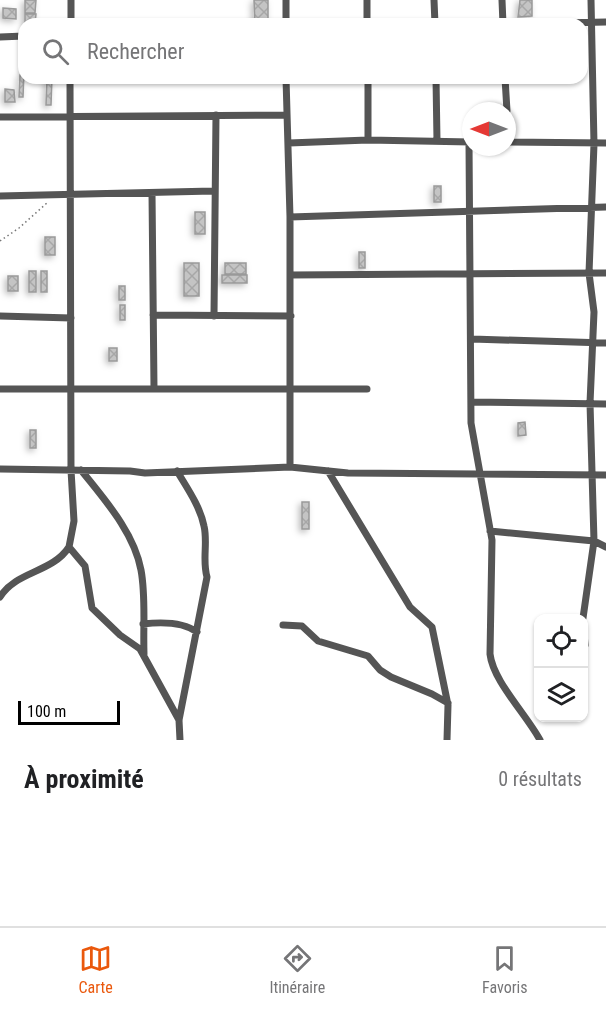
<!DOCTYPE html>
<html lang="fr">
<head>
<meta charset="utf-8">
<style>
	body { margin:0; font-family:"Roboto Condensed",sans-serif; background:#f2f2f2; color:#202124 }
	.controls { position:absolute; right:18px; bottom:18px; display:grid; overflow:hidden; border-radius:12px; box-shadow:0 2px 4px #0004 }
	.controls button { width:54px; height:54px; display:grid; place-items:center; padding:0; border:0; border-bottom:2px solid #e0e0e0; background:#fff; color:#202124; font:30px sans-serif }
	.compass { position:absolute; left:462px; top:102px; width:54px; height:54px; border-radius:50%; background:#fff; box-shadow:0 2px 4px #0004; rotate:270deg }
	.scale { position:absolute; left:18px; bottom:15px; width:102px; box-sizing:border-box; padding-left:6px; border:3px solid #000; border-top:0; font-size:16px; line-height:21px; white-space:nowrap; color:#000; -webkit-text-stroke:4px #fff; paint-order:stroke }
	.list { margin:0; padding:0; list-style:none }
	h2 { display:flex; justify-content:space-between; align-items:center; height:78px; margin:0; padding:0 24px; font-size:26px }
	h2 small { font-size:20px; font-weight:400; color:#757577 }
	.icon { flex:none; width:33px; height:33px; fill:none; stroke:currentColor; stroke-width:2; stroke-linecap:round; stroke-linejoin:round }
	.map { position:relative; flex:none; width:606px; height:740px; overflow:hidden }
	.search { position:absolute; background:#fff; box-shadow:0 2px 4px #0004; left:18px; right:18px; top:18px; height:66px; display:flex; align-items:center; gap:15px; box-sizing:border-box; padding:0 21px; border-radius:18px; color:#757577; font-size:22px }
	.sheet { height:186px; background:#fff }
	nav { display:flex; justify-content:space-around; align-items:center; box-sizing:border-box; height:84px; border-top:2px solid #e0e0e0; background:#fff; font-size:16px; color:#757577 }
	nav a { display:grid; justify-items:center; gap:3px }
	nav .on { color:#ea580c }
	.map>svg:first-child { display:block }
	.building { fill:url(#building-cross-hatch); stroke:#999; stroke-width:1.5; filter:url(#shadow) }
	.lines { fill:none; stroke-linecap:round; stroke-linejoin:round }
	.path { stroke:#777; stroke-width:1.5; stroke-dasharray:1.5 3; stroke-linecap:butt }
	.minor { stroke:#555; stroke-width:7 }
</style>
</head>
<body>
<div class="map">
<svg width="606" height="740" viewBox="0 0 606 740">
	<defs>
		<pattern id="building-cross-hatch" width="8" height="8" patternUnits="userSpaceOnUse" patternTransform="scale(1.5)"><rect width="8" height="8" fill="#c4c4c4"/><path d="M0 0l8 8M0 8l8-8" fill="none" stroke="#a7a7a7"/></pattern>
		<filter id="shadow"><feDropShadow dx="-2.5" dy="2.5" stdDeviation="3" flood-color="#0004"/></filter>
	</defs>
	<rect width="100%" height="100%" fill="#fff"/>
	<path class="building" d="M25,0H36L35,13H25Z
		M254,0H268V24H255Z
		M520,0H532V16L518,17Z
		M3,8L16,9V19L3,18Z
		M25,14H36L35,24H25Z
		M24,73L23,97H19L20,75Z
		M47,78H52L51,105H46Z
		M5,89L14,90L15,102H5Z
		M434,186H441V202H434Z
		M195,212H205V234H195Z
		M45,237H55V255H45Z
		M359,252H365V268H359Z
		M184,263H199V296H184Z
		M225,263H246V274H225Z
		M29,271H36V292H29Z
		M41,271H47V292H41Z
		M222,275H247V283H222Z
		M8,276H18V291H8Z
		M119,286H125V300H119Z
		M120,305H125V320H120Z
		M109,348H117V361H109Z
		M525,422L526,435L518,436V423Z
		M30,430H36V448H30Z
		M302,502H309V529H302Z"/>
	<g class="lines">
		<path class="path" d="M0,241L19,228L48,202"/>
		<path class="minor" d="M286,0V24
			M367,0V24
			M434,0L435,24
			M502,0L503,24
			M71,24V0
			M367,24H394
			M514,24L606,22
			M0,37L24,36
			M70,78L71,470L74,521L69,547L85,566L92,608L120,635L140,649L179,720
			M286,78L290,217V467
			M368,78V140
			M436,78L437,141
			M505,78L507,111
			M0,117L286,115
			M507,120L508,142
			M469,142L471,423L492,540L490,654C493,681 526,714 540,740
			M507,142L606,143
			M289,143L368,140L471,142
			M152,193L154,388
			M0,196L213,191
			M290,217L606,207
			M290,275L606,273
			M153,315L291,316
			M0,316L71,318
			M214,316L216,115
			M472,339L606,343
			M0,389H367
			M471,402L606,404
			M0,469L130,471L145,473L290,467L348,473L606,475
			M81,470C104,499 134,532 141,570C146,597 143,626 144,654
			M177,471C187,488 200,506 204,526C208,543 202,560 207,577L179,720L180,740
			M328,471L410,607L432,627L448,705L447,740
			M490,531L594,541L606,547
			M0,597C16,571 52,573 69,547
			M583,618L594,541L590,403L594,312L589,273L594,144L591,0
			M143,624C160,622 183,622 197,632
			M283,625L302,626L318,641L368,656L380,670L391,677L432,694L448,703
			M584,633L585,645"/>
	</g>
</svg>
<div class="controls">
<button><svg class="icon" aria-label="locate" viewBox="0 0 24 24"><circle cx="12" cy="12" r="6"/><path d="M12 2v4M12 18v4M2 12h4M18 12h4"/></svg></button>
<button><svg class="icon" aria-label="layers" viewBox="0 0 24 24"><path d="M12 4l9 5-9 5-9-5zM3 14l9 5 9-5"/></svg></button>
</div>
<svg class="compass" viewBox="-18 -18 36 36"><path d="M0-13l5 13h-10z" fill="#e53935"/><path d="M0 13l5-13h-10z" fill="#757577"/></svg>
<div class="scale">100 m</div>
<div class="search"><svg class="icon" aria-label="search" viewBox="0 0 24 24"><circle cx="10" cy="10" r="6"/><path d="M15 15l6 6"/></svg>Rechercher</div>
</div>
<section class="sheet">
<h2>À proximité<small>0 résultats</small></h2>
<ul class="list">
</ul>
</section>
<nav>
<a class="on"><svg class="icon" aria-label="map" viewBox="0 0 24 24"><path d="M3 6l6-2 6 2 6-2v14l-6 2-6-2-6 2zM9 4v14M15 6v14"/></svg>Carte</a>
<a><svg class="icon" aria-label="directions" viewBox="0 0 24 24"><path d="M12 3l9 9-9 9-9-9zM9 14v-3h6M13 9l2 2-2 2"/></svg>Itinéraire</a>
<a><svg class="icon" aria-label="saved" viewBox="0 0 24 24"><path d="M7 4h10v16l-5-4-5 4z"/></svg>Favoris</a>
</nav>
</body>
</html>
